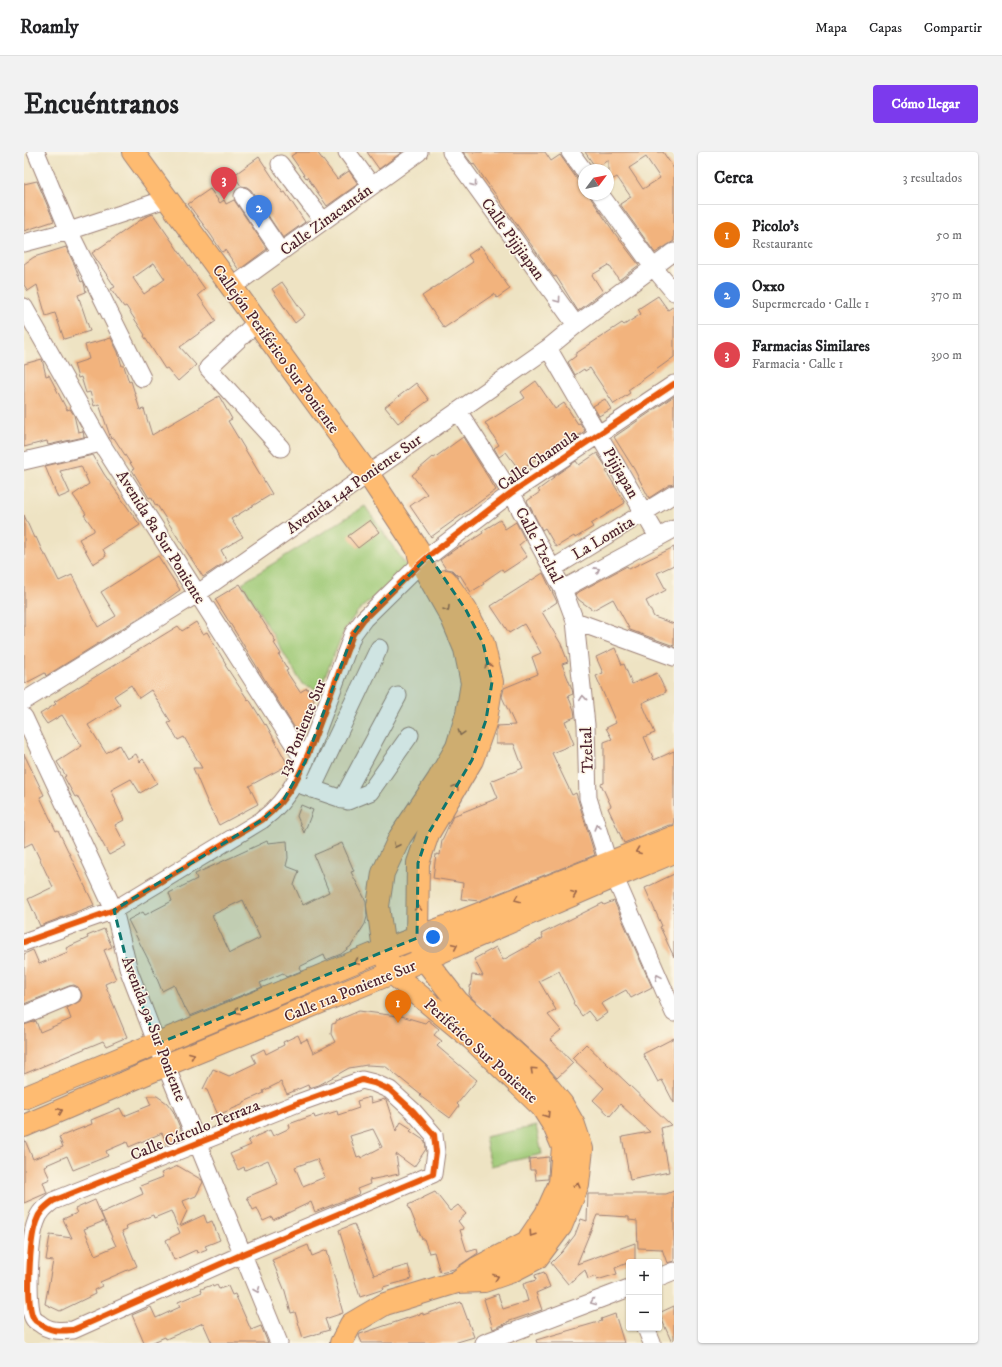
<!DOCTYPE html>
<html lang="es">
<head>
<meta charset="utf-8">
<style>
	body { margin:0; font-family:"IM FELL DW Pica",serif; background:#f2f2f2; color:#202124 }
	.controls { position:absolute; right:12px; bottom:12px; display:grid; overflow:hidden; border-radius:4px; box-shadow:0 1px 3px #0004 }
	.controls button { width:36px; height:36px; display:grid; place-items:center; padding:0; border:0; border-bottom:1px solid #e0e0e0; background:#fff; color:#202124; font:20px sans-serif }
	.compass { position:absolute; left:554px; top:12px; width:36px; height:36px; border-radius:50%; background:#fff; box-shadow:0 1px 3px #0004; rotate:58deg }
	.you { position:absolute; left:409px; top:785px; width:14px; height:14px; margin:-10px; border:3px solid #fff; border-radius:50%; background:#1a73e8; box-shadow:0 0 0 6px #1a73e833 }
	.badge { display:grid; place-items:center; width:26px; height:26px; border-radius:50%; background:#7c3aed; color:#fff; font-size:13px; font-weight:700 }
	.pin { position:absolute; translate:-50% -33px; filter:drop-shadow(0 1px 2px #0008) }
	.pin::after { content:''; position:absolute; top:21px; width:14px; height:12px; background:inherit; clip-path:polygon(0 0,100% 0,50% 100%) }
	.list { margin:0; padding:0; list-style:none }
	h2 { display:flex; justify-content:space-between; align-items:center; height:52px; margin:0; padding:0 16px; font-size:17px }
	h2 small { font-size:13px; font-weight:400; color:#757577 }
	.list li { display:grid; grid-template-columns:26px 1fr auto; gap:12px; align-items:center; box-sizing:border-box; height:60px; padding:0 16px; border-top:1px solid #e0e0e0 }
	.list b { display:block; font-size:15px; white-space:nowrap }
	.list p { margin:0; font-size:13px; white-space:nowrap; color:#757577 }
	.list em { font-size:13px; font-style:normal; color:#757577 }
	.map { position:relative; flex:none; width:650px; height:1191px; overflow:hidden; border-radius:4px }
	header { display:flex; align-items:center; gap:24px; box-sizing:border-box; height:56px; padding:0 20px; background:#fff; border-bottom:1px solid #e0e0e0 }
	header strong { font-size:19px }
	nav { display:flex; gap:22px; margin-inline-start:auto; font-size:14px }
	.intro { display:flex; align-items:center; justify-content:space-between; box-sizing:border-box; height:96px; padding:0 24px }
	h1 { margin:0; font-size:28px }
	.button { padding:10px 18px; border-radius:4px; background:#7c3aed; color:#fff; font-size:14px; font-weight:700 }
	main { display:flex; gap:24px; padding:0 24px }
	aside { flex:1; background:#fff; border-radius:4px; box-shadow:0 1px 3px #0004 }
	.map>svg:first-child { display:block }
	.green { fill:#9ec976; stroke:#747450 }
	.building { fill:#f2b37d; fill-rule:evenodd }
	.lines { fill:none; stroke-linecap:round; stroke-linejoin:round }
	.minor-casing { stroke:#9c8177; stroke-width:19 }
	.major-casing { stroke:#9c8177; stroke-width:24 }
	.minor { stroke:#fff; stroke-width:17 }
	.major { stroke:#febb71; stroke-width:22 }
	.cycleway-casing { stroke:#fcf5e5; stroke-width:8 }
	.cycleway { stroke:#e8590c; stroke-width:6 }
	.oneway { stroke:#ae9aa0 }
	.oneway2 { stroke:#9b654a }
	.marked { fill:#0f766e; fill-opacity:0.2; stroke:#0f766e; stroke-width:3; stroke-dasharray:8 5; stroke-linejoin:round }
	.labels { text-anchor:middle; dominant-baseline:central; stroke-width:3; stroke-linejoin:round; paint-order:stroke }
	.street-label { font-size:16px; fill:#4a1f2b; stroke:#fcf5e5 }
</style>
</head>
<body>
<header>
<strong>Roamly</strong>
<nav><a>Mapa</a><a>Capas</a><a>Compartir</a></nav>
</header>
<div class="intro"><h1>Encuéntranos</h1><a class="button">Cómo llegar</a></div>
<main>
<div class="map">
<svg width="650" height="1191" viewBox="0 0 650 1191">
	<rect width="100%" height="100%" fill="#fcf5e5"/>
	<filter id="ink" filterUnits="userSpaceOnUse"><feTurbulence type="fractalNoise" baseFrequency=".025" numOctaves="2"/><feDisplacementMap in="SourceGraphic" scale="8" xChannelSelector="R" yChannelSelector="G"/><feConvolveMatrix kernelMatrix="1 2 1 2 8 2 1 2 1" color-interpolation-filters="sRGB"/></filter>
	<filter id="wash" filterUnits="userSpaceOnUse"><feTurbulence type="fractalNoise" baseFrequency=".012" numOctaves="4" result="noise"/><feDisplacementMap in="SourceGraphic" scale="16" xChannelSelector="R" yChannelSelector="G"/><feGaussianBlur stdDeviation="0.9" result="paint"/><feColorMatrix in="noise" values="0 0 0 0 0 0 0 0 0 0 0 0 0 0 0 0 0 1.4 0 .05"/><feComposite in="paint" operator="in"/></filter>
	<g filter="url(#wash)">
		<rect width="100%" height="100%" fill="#eee3c3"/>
		<path class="green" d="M341,354L384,416L334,459L321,477L295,538L278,532L218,431Z
			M512,974L518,1002L467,1014L461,985Z"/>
		<g id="blocks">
			<path class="building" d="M273,0H293L313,27L325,19L334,32L303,54L283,25L282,26L267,4Z
				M343,0H378L355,17Z
				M439,0H521L527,9L536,3L560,37V42H565L568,48L592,83L615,113L595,128L585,113L568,123L579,140L554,159L532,124L530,125L450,12L449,13Z
				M561,0H639L650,17V89L631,101L596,52L607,45L593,25L584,30V8L572,16ZM622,5L636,26L619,37L605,16Z
				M235,5L259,41L261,40L281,70L259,86L227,38L223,35L217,34L210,23Z
				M13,29L30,69L0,79V32Z
				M186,37L196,51L200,48L202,52L210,48L243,97L215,118L201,98L198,100L187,83L164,52Z
				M129,62L181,137L174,143L192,169L156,195L172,213L154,229L143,216L141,217L120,184L121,183L102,154L100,155L87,137L91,135L68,101L121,65ZM130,111L141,127L120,142L109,126Z
				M457,94L486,137L473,146L470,142L420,176L398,144L449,110L444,103Z
				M42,95L51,114L57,130L59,129L60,131L62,140L54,143L66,179L40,187L31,161L22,164L13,133L4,139L0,133V112L10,105Z
				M258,130L281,163L271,171L248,137Z
				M634,144L644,158L650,154V205L611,233L604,238L606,241L590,252L566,216L561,219L560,217L551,223L544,210L552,204L551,202L598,171L600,173L617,162L614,157Z
				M87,186L94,200L98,214H100L105,230L107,229L116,258L120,257L128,283L195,244L208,267L204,269L248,342L207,367L219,385L197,398L203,409L179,425L133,353L132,354L127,345L125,346L108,318L110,317L90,286L87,287L75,252L70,254L66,240L62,241L57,225L54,226L50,212L65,207L61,193Z
				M18,207L22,224L25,223L43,258L46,257L50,263L54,280L59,279L60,285L24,293L23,289L0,295V212Z
				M512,229L531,257L540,251L554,272L556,271L561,279L520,307L518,303L496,319L482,300L475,305L470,296L475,293L461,271L501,246L497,240Z
				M392,231L405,248L374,271L361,255Z
				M650,244V332L645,333L625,346L610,317L590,285Z
				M581,247L587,257L575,264L569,254Z
				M439,285L472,338L407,385L386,354L403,342L388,323L409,305L410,306Z
				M573,301L584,318L582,319L601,351L567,372L569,375L551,386L550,384L532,395L521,376L518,378L503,349L516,340L514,338L530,326L529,325L552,309L555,313Z
				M69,303L80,322L116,373L79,397L82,404L69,412L55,387L70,379V377L60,363L62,362L49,343L65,332L57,314L36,319L46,341L34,346L21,314Z
				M0,363L10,386L12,385L20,403H22L35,429L48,423L74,475L92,464L77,440L134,404L156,438L134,454L22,524L21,521L0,532Z
				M346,368L355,380L334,396L324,384Z
				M476,368L481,377L492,370L501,388L495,393L503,405L480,420L478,417L459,430L460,432L447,440L436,423L434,424L428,418L422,417L416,408L430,398L436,394L437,395L459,381L458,379Z
				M650,395V413L633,421L642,438L622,449L630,465L650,472V494L606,478L589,447L569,458L555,448L551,442L603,414L605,417Z
				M519,421L533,450L518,460L537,492L544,510L538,512L548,537L549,542L544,544L550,558L551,565L541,569L550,592L528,601L548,643L552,641L571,703L455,749L437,747L439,731L409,726L412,702L416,703L418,688L429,664L474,646L467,629L499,616L490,592H472V577L473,574L491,573L478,545L480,536L514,522L508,505L517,501L500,472L485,481L467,454Z
				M216,432L252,490L250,491L257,502L255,503L264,518L262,519L276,540L283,536L290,547L282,573L272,578L191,447Z
				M172,470L179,482L183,480L202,512L201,513L224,548L225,547L241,573L242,572L264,613L225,634L234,652L195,673L185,654L169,616H178L160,585L154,588L144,571L147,570L127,538L115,546L107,533L90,544L96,553L64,573L82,601L95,593L103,607L112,602L116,610L119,607L133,631L116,641L107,627L87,638L92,648L91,649L100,668L91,673L102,694L85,703L53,644L51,645L40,625L42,624L33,610L58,594L38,563L23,572L16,562L32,552L30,550L154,474L158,479Z
				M591,496L598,513L600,512L608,532L633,521L642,540L618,551L631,581L620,585L630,608L650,599V673H645L600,691L584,656L587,654L577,632L580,631V590L588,587L582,576L592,571L572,524L579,521L572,505Z
				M0,602L20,643L16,645L32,679L34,678L70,753L16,774L4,747L29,735L8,691L0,695Z
				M277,653L289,658L280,681L273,664Z
				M243,689L244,691L263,689L264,706L262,714L275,719L270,733L279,753L305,740L290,703L318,691L330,719L327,720L342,749L343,765L341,772L327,794L317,802L302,808L300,803L275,815L277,819L262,825L259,821L236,831L238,835L166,864L161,855L160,856L150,833L138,839L129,817L104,768L119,760L121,763L148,749L145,741L173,727L171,722ZM219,748L236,786L206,801L188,763Z
				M650,722V805L636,775L638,774L621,736Z
				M590,749L628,835L607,846L602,838L577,852L583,861L572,869L564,859L558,864L549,851L550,850L535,819L515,829L532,858L524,863L537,878L526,887L549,911L533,926L521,912L448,846L445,842L448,823L459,824L450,807L472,795L479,808L519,786L517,782L579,751L580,753Z
				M80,777L88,795L80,798L92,827L81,832L103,885L82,894L79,889L0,922V873L12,869L16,880L47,867L43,856L56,849L58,844L57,840L54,835L50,833L45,834L0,852V802L9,798L15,812L44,800L42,796L64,786L63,784Z
				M335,859L373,864L374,863L401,871L404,868L415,877L410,883L418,889L413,894L453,928L433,952L435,954L426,966L396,944L397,943L361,914L343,913L325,916L295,933L285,936L284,933L263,942L257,930L239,939L240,941L220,950V952L194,963L183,938L179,937L189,917L205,924L232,911L228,903L240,897L242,902L260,893L259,890L274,883L277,890L283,887L289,901L311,890L307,882L308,872L312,871V869Z
				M650,886V951L638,928L634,930L619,902Z
				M562,892L647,973L637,976L645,1020L606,1028L598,985L626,980L596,952L586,964L569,948L580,936L548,906Z
				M123,944H133L143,951L149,959L160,985L143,992L138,981L105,995L103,990L82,999L84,1004L49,1018L43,1004L20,1014L26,1027L19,1030L23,1041L0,1051V986L9,1007L39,995L35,985L68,972L67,968L96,956L100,964L127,953Z
				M346,945L347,951L361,947L362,948L372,979L377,970L388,977L386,979L401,989L402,997L390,1015L372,1002L375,1022L345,1028L346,1032L333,1037L335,1042L291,1060L287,1050L249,1068L248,1065L239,1069L233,1056L229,1058L223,1045L254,1032L244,1008L221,1018L220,1015L214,1018L206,1002L227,993L224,988L246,978L249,984L266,976L265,972L290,963L291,966L313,959L314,963L335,956L333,949ZM349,977L358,995L337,1006L336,1004L333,1005L326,984ZM293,1007L301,1025L279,1034L271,1015Z
				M525,1005L524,1027L512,1028L511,1018H506L505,1007Z
				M154,1014L178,1028L179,1030L172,1044L159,1049L163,1059L156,1074L180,1063L183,1071L188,1069L196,1088L181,1094L183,1097L173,1101L172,1098L150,1108L142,1088L156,1081L147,1059L130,1066L129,1063L102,1074L103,1077L98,1079L113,1114L76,1130L78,1134L70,1138L71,1142L36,1159L21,1152L29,1109L22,1108L26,1083L48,1086L39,1067L53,1061L51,1057L71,1048L80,1069L60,1077L71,1103L92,1094L77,1061L119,1042L116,1034L139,1025L137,1021Z
				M650,1039V1109L643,1111L638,1097L614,1096L613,1069L605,1068V1065L573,1063L553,1112L611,1091V1108L591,1116L593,1122L573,1128L572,1124L564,1127L561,1118L544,1132L527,1111L538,1100L551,1083L557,1067L563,1069L564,1042H642Z
				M411,1040L426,1059L434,1053L442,1062L434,1069L440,1077L436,1078L443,1100L453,1097L454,1101L430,1117L416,1120L410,1100L405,1101L400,1087H398L384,1053Z
				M330,1072L350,1123L384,1113L388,1127L359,1135L360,1137L336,1145L315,1078Z
				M284,1093L288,1104L303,1098L315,1142L314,1143L319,1161L301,1167L305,1178L279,1186L271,1160L267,1161L261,1139L248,1108Z
				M520,1120L526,1135L512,1141L518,1158L483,1170V1171L469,1177L460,1147L474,1142L479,1157L504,1149L499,1132L512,1128L511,1123Z
				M188,1133L189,1135L193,1133L195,1137L204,1134L208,1143L211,1142L227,1178L237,1174L244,1191H188L179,1171L142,1187L141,1185L127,1191H120L108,1163L127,1155L132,1166L156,1155L154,1150L178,1140L177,1137Z
				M437,1150L450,1185L430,1191H338L335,1184L336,1182L399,1161V1163Z
				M650,1154V1191H648L635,1161Z
				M591,1162L600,1191H513L512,1188L578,1169L577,1167Z"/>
		</g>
	</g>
	<g filter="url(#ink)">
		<use href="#blocks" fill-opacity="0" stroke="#9c8177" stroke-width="1"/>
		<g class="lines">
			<defs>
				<path id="minor" d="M12,0L45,79L118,226
					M323,0L348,34
					M427,0L552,173
					M546,0L560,19
					M256,12L299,69
					M576,42L629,115L650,140
					M219,44L257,100
					M0,91L45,79L142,47
					M208,135L395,0
					M0,155L77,291L281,610
					M233,170L184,216L257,296
					M524,196L634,385
					M434,259L490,346L539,437L551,469L562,573L564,646L584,710L650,861
					M0,309L77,291
					M528,417L650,342
					M539,437L650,377
					M551,469L650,505
					M0,549L173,442L524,196L552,173L650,100
					M0,565L90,758L105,819L133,892L255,1191
					M277,633L324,649L346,640L386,583
					M288,637L355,496
					M318,648L374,544
					M0,790L90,758L238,668C273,642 284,602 299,563C309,536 319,509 329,482L340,467L397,411L405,404L487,341L650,232
					M0,863L48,843
					M338,928L350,931L366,938L389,959L410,983L412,1000L409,1022L219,1102L49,1178C36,1179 26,1180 15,1171C13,1170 11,1169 10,1167C1,1154 6,1086 12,1070C15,1060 21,1055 29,1049L274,951Z
					M635,1125L650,1119
					M622,1176L628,1191
					M460,1191L605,1136"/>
				<path id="major" d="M109,0L344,322L393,396L397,411L428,466L441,497L448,531L443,562L433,595L414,628L376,685L359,721L354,754L360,798L368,821L448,887L518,955L530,974L539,995L536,1031L522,1062L503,1090L453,1116L433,1130
					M0,946L360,798L440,768L650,685
					M0,974L142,913L368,821L590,725L650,700
					M317,1191L327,1172L361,1152L433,1130L460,1129L486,1120L513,1106L537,1074L554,1033L558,997L550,973L538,952L513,921L434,850L401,808L393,786L394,711L404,682L448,608L462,568L468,530L459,491L442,458L422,429"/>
			</defs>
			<use href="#minor" class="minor-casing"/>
			<use href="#major" class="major-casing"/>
			<use href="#minor" class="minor"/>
			<use href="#major" class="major"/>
			<defs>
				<path id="cycleway" d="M0,790L90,758L238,668C273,642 284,602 299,563C309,536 319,509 329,482L340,467L397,411L405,404L487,341L650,232
					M338,928L350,931L366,938L389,959L410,983L412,1000L409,1022L219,1102L49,1178C36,1179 26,1180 15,1171C13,1170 11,1169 10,1167C1,1154 6,1086 12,1070C15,1060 21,1055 29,1049L274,951Z"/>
			</defs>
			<use href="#cycleway" class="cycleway-casing"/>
			<use href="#cycleway" class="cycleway"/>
		</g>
		<defs><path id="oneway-chevron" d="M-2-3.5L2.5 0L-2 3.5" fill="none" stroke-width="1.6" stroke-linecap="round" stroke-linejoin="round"/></defs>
		<g class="oneway">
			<use href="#oneway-chevron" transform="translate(450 32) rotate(54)"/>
			<use href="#oneway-chevron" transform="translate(534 148) rotate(54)"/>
			<use href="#oneway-chevron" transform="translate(573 418) rotate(-28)"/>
			<use href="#oneway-chevron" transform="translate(559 546) rotate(-96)"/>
			<use href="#oneway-chevron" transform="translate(573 675) rotate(-106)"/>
			<use href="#oneway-chevron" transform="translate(634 825) rotate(-114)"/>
			<use href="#oneway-chevron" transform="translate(233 1138) rotate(68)"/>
			<use href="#oneway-chevron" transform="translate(569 1150) rotate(159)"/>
		</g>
		<g class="oneway2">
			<use href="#oneway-chevron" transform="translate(423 457) rotate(60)"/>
			<use href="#oneway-chevron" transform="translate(464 513) rotate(-103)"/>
			<use href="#oneway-chevron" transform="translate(437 581) rotate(108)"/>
			<use href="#oneway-chevron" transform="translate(432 635) rotate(-59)"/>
			<use href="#oneway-chevron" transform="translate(372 693) rotate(115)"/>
			<use href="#oneway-chevron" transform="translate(614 699) rotate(159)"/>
			<use href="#oneway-chevron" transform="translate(550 742) rotate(-23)"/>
			<use href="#oneway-chevron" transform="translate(493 747) rotate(158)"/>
			<use href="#oneway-chevron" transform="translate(394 756) rotate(-89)"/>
			<use href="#oneway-chevron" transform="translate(431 794) rotate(-25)"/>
			<use href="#oneway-chevron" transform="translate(333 810) rotate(158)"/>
			<use href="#oneway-chevron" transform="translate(213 859) rotate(158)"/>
			<use href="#oneway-chevron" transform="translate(168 903) rotate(-22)"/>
			<use href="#oneway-chevron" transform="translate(509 918) rotate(-137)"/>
			<use href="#oneway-chevron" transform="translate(36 959) rotate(-23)"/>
			<use href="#oneway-chevron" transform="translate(523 963) rotate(57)"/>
			<use href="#oneway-chevron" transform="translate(553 1033) rotate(-76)"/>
			<use href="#oneway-chevron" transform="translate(508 1082) rotate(124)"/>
			<use href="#oneway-chevron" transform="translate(472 1125) rotate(-20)"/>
		</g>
	</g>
	<path class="marked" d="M405,404L442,458L459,491L468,530L462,568L448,608L404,682L394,711L393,786L133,892L105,819L90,758L238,668L259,649L281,610L329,482L340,467Z"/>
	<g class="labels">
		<g class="street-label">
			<text transform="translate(302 68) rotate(-36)">Calle Zinacantán</text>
			<text transform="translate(489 87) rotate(54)">Calle Pijijiapan</text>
			<text transform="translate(252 197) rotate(54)">Callejón Periférico Sur Poniente</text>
			<text transform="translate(514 308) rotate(-35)">Calle Chamula</text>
			<text transform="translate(597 321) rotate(60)">Pijijapan</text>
			<text transform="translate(330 332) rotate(-35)">Avenida 14a Poniente Sur</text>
			<text transform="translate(137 385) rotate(58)">Avenida 8a Sur Poniente</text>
			<text transform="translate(579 386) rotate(-31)">La Lomita</text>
			<text transform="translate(515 393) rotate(62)">Calle Tzeltal</text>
			<text transform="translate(278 576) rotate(-68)">13a Poniente Sur</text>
			<text transform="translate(563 598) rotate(-92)">Tzeltal</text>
			<text transform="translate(326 839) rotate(-22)">Calle 11a Poniente Sur</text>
			<text transform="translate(130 877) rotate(69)">Avenida 9a Sur Poniente</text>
			<text transform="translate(457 899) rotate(42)">Periférico Sur Poniente</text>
			<text transform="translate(171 978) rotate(-22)">Calle Círculo Terraza</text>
		</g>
	</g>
</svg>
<div class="controls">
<button>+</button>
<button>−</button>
</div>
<svg class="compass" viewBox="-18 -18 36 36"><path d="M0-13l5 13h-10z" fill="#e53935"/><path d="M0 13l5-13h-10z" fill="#757577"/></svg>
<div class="you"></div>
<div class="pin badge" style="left:374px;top:871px;background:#e8710a">1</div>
<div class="pin badge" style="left:235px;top:76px;background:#3f7fe0">2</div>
<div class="pin badge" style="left:200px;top:48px;background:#e0444e">3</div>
</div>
<aside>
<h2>Cerca<small>3 resultados</small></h2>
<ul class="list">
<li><span class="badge" style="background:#e8710a">1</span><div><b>Picolo's</b><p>Restaurante</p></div><em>50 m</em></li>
<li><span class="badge" style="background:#3f7fe0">2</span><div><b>Oxxo</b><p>Supermercado · Calle 1</p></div><em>370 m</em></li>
<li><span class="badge" style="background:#e0444e">3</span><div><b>Farmacias Similares</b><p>Farmacia · Calle 1</p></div><em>390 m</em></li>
</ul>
</aside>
</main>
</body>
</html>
